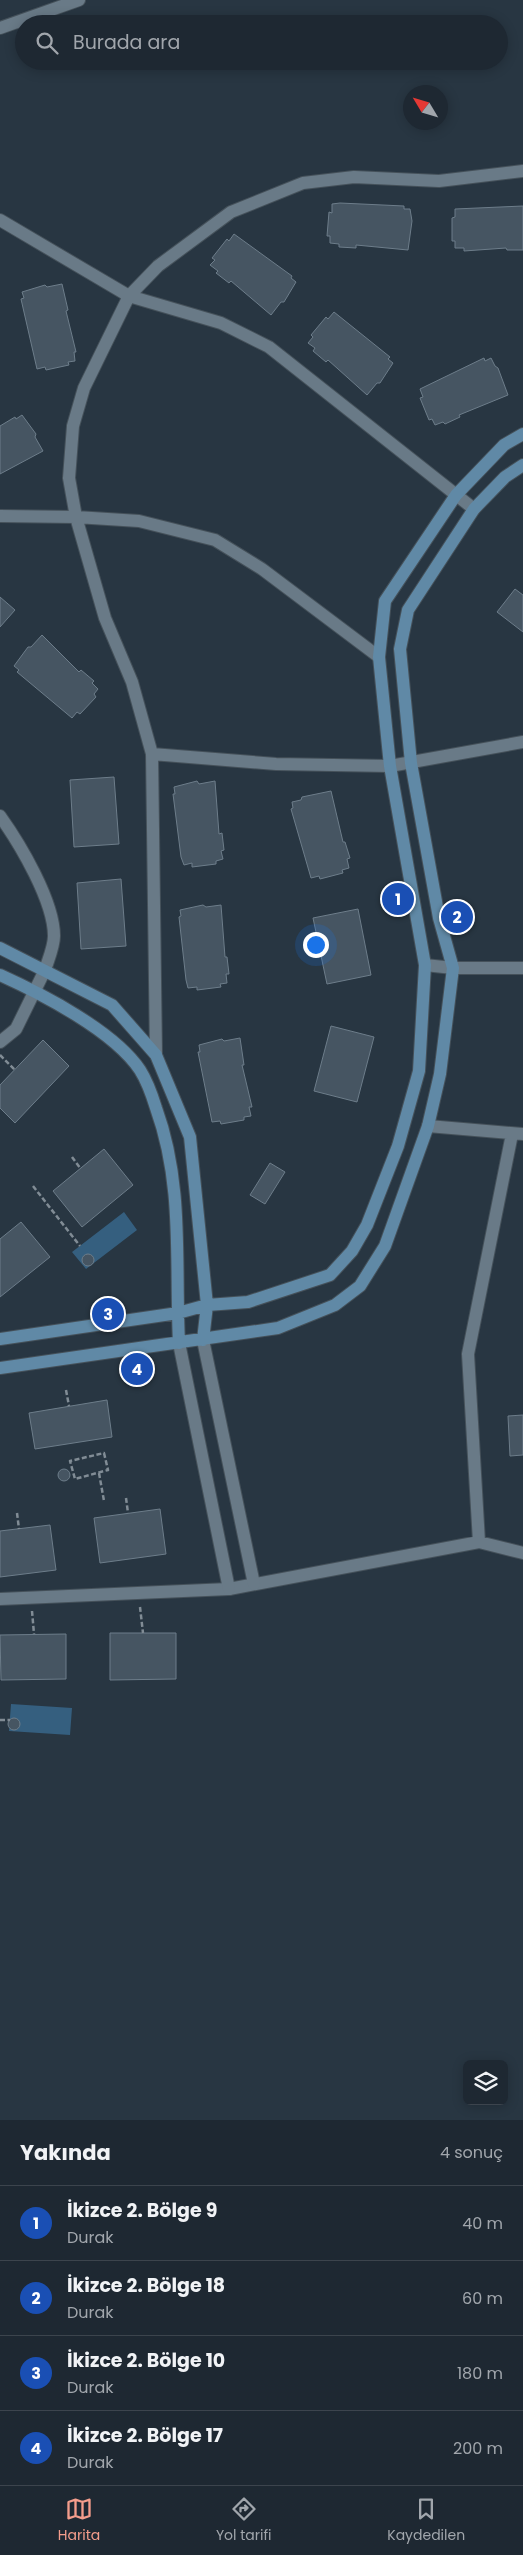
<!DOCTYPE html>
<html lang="tr">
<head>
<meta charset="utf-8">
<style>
	body { margin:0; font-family:Poppins,sans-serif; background:#2b343e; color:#f1f3f6 }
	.controls { position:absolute; right:15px; bottom:15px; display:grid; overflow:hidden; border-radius:8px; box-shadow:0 2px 12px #0003 }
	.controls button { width:45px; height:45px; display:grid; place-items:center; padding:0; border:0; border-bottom:1px solid #3c444d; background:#1e2832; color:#f1f3f6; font:25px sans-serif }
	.compass { position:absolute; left:403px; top:85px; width:45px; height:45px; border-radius:50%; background:#1e2832; box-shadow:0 2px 12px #0003; rotate:308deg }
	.you { position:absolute; left:315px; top:944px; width:18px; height:18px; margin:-12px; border:4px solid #fff; border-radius:50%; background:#1a73e8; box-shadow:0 0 0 8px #1a73e833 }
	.badge { display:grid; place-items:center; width:32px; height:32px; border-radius:50%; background:#f49d8c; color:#fff; font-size:16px; font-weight:700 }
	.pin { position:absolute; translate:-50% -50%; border:2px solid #fff; box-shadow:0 1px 5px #0006 }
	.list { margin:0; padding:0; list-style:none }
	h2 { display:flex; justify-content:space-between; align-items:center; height:65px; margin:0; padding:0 20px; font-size:21px }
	h2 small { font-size:16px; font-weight:400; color:#a1a6ac }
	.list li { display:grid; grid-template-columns:32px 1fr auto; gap:15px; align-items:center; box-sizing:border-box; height:75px; padding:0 20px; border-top:1px solid #3c444d }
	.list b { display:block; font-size:19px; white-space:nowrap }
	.list p { margin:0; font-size:16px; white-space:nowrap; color:#a1a6ac }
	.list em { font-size:16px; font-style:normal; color:#a1a6ac }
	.icon { flex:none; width:28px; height:28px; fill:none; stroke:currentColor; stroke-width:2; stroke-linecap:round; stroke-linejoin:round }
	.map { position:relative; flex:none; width:523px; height:2120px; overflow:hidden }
	.search { position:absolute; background:#1e2832; box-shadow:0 2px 12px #0003; left:15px; right:15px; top:15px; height:55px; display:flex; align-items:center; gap:12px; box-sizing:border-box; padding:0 18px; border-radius:28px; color:#a1a6ac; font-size:19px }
	.sheet { height:365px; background:#1e2832 }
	nav { display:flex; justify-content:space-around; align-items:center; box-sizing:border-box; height:70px; border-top:1px solid #3c444d; background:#1e2832; font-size:14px; color:#a1a6ac }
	nav a { display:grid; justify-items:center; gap:2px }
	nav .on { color:#f49d8c }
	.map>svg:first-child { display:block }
	.green { fill:#355f7f }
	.building { fill:#465562; stroke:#6d7d8a }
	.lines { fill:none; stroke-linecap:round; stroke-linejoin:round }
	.minor-casing { stroke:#45515a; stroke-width:14 }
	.tertiary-casing { stroke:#45515a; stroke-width:14 }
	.secondary-casing { stroke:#45515a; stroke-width:14 }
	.path { stroke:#818c95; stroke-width:2.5; stroke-dasharray:5 2.5; stroke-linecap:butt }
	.minor { stroke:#697a87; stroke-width:12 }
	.tertiary { stroke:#697a87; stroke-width:12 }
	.secondary { stroke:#6089a6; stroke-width:12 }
</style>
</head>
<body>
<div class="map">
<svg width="523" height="2120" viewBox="0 0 523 2120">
	<rect width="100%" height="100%" fill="#283642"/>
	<path class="green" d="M124,1212L137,1230L86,1269L72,1252Z
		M11,1704L72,1708L70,1735L9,1731Z"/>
	<path class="building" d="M340,203L404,206V209H410L412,221L408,250L356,245V248L339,247V244L330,243V236H327L329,212L332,213V204Z
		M523,206V250H507L506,248L464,251V248H455V241H452V218L455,217V209Z
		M234,234L292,276L291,278L296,282L284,302H281L271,315L231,281L229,283L216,273L218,271L210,265L215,260L212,258L227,239L229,241Z
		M62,284L68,310L66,311L76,352H74L75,361L68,362L69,365L46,370L45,367L37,369L21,299L24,298L22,292L45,285L47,287Z
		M334,312L390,357L388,359L393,363L380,383H377L367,395L328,360L326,362L313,351L315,348L308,343L313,337L311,335L326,317L328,319Z
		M484,358L485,361L491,358L495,366L498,368L508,395L459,415L460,417L445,424L443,422L435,425L432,419L429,420L420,398L423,397L420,389Z
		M22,415L36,434L35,437L43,451L0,474V426L15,417L16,419Z
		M515,589L523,595V632L497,612Z
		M0,597L15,610L0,627Z
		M42,635L79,672L81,670L94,681L92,683L98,689L94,694L96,697L80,714L77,712L72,718L17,672L19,670L14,666L28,647H31Z
		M114,777L119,844L74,847L70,780Z
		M197,781L199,784L215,781L219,834L222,833L224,850L221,851L223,859L216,861V864L192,867V863L184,865L181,857L173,794H175L174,787Z
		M331,791L343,842H345L350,858L347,859L349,868L342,870L343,873L320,879L319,876L311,878L291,809L293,808L292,802L301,800L302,797Z
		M121,879L126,946L81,949L77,883Z
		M203,905L206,907L221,905L225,957H227L229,974H226L227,983L220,984L221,987L197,990V987L188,988L186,980L179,917L181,916L180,910Z
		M358,909L371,975L327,984L313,918Z
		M331,1026L374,1037L357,1102L314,1091Z
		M240,1038L244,1065H242L252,1107H249L251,1116L244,1117V1120L221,1124L220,1121L212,1122L198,1052H200L199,1045L222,1039L224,1041Z
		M43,1040L69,1066L15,1123L0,1108V1085Z
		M104,1149L133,1185L82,1227L53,1191Z
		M270,1163L285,1172L265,1204L250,1195Z
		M21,1222L50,1257L0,1297V1239Z
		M82 1260a6 6 0 1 1 12 0a6 6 0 1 1-12 0Z
		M107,1400L112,1437L35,1449L29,1413Z
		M523,1415V1455L510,1456L508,1416Z
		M58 1475a6 6 0 1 1 12 0a6 6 0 1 1-12 0Z
		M160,1509L166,1554L100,1563L94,1518Z
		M50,1525L56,1570L0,1577V1531Z
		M110,1633H176V1679L110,1680Z
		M66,1634V1679L1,1680L0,1635Z
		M8 1724a6 6 0 1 1 12 0a6 6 0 1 1-12 0Z"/>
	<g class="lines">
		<defs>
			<path id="minor" d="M0,28L79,0
				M0,220L129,296L221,323L269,347L474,509
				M0,516L76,517L139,521L215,540L262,569L379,657
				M152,754L276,764L390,766L523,742
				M0,816C20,844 54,901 54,936C54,947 48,960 45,970
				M425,965L453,968H523
				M156,1055L152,754L132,682L105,618L76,517L69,478L73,426L84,388L129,296L158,266L231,212L303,183L354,177L439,181L523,171
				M428,1126L523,1134
				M479,1542L468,1354L512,1134
				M0,1599L229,1589L479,1542L523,1553"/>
			<path id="tertiary" d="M0,1042L16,1029L45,970
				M203,1340L254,1584
				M179,1343L229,1589"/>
			<path id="secondary" d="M0,948L112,1005L156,1055L190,1137L207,1305L203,1340
				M0,975C42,994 114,1031 140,1070C147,1081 152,1095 156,1108C184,1185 175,1263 179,1343
				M0,1339L178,1313L207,1305L248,1302L330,1275L352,1251L367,1225L398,1146L419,1071L425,965L390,766L379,657L385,601L456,495L504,445L523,434
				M0,1368L278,1328L335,1305L360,1286L385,1246L428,1126L440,1074L453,968L439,918L411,763L400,649L408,610L474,509L505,477L523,465"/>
		</defs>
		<use href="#minor" class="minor-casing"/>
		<use href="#tertiary" class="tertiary-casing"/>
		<use href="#secondary" class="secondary-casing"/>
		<path class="path" d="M0,1055L15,1070
			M72,1157L80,1168
			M33,1186L80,1246
			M66,1390L69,1406
			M104,1453L108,1470L75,1479L70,1461Z
			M99,1473L104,1501
			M126,1498L128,1513
			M17,1513L19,1529
			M140,1607L143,1633
			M32,1611L34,1634
			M0,1720H10"/>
		<use href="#minor" class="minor"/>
		<use href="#tertiary" class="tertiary"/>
		<use href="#secondary" class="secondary"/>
	</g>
</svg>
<div class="controls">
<button><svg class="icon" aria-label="layers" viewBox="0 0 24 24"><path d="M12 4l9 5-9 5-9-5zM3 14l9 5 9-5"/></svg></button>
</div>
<svg class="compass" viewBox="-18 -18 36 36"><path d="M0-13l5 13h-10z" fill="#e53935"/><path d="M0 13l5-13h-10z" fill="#a1a6ac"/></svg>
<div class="you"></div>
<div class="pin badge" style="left:398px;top:899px;background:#1a4fb4">1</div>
<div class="pin badge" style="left:457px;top:917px;background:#1a4fb4">2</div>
<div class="pin badge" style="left:108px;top:1314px;background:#1a4fb4">3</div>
<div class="pin badge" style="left:137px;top:1369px;background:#1a4fb4">4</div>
<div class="search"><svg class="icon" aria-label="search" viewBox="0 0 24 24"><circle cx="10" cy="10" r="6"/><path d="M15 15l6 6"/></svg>Burada ara</div>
</div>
<section class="sheet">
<h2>Yakında<small>4 sonuç</small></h2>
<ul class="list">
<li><span class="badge" style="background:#1a4fb4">1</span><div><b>İkizce 2. Bölge 9</b><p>Durak</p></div><em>40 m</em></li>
<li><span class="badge" style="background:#1a4fb4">2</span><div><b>İkizce 2. Bölge 18</b><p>Durak</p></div><em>60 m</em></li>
<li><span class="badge" style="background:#1a4fb4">3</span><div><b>İkizce 2. Bölge 10</b><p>Durak</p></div><em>180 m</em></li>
<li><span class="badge" style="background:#1a4fb4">4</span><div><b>İkizce 2. Bölge 17</b><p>Durak</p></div><em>200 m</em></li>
</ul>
</section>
<nav>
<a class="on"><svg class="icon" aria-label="map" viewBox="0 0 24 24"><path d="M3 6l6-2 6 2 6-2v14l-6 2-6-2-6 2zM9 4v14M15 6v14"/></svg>Harita</a>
<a><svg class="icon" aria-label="directions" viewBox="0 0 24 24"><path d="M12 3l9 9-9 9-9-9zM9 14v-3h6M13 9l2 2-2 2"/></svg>Yol tarifi</a>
<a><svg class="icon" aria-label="saved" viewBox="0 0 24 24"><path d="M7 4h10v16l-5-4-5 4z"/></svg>Kaydedilen</a>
</nav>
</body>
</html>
